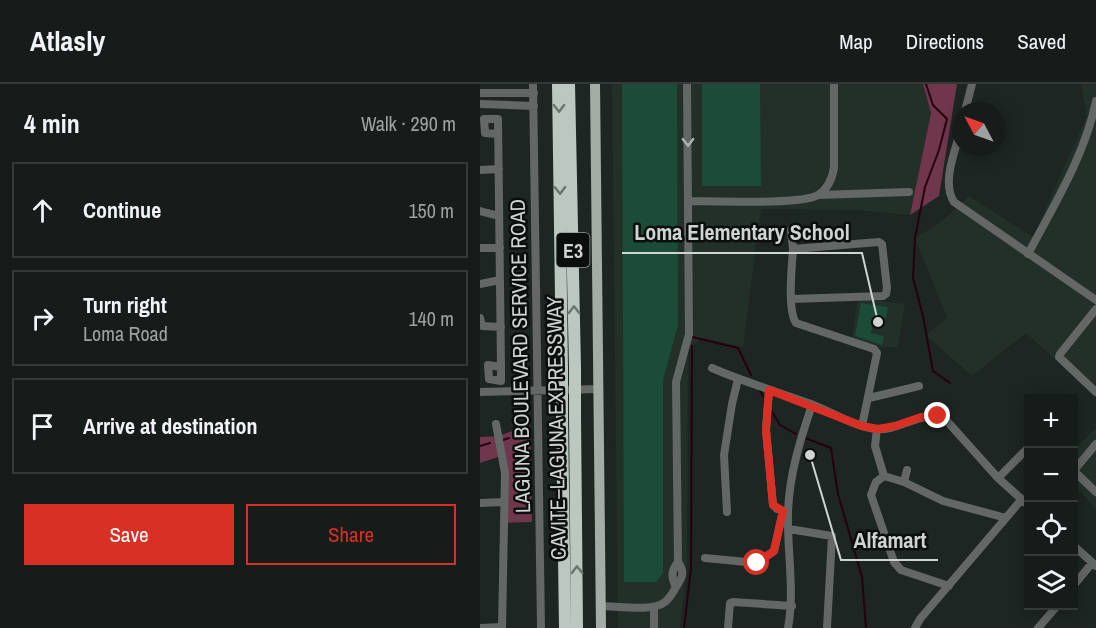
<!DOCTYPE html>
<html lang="en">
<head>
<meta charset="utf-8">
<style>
	body { margin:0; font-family:"Archivo Narrow",sans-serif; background:#1f2523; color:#f1f3f6 }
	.controls { position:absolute; right:18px; bottom:18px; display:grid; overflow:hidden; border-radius:0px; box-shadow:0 3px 15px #0003 }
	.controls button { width:54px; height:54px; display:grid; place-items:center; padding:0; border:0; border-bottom:2px solid #353a39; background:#161c1a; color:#f1f3f6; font:30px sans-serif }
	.compass { position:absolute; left:472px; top:18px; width:54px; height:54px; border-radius:50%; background:#161c1a; box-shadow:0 3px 15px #0003; rotate:311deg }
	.stop { position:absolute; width:18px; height:18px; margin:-14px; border:4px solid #d93025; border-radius:50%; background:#fff }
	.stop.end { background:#d93025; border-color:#fff; box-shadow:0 2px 6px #0008 }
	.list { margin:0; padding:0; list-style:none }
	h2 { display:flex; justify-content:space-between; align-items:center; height:78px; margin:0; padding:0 24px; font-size:26px }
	h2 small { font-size:20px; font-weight:400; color:#9ea1a2 }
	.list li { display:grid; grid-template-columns:39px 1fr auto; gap:18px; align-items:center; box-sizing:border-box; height:96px; margin:0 12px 12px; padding:0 12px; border:2px solid #353a39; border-radius:0px }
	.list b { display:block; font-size:22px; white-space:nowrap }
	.list p { margin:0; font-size:20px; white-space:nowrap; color:#9ea1a2 }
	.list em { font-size:20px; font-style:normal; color:#9ea1a2 }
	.actions { display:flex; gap:12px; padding:18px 24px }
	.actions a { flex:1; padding:14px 0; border:2px solid #d93025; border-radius:0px; text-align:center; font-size:21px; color:#d93025 }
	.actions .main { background:#d93025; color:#fff }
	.icon { flex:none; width:33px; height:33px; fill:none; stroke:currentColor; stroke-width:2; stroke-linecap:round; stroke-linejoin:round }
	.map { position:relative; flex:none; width:616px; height:544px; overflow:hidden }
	header { display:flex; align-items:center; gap:36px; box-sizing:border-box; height:84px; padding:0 30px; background:#161c1a; border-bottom:2px solid #353a39 }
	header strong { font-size:28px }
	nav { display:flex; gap:33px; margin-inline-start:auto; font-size:21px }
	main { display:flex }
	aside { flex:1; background:#161c1a }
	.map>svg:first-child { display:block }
	.built { fill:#223029 }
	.green { fill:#6f364c }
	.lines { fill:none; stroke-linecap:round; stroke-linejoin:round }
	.stream { stroke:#270010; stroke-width:2 }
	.building { fill:#1b4b39 }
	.minor { stroke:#636765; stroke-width:8 }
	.major { stroke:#a3aca7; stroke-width:10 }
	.highway { stroke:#bcc7c2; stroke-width:12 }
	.highway-bridge { stroke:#bcc7c2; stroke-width:12 }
	.oneway { stroke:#6c7470 }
	.oneway2 { stroke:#aeb3b1 }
	.route { stroke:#d93025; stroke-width:8 }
	.labels { text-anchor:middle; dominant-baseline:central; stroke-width:5; stroke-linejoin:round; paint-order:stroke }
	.shield { fill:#0a0e0c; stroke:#939996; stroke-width:1.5 }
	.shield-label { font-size:20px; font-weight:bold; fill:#ced4d1 }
	.street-label { font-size:21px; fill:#ced4d1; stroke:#0a0e0c }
	.leader { fill:none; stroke:#ced4d1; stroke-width:2 }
	.callout-dot { fill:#ced4d1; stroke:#0a0e0c; stroke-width:2 }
	.callout-label { font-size:22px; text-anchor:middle; font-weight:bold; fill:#ced4d1; stroke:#0a0e0c; stroke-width:5; stroke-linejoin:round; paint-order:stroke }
</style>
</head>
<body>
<header>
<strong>Atlasly</strong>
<nav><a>Map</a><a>Directions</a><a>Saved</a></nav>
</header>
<main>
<aside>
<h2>4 min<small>Walk · 290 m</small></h2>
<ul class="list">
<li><svg class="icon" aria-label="ahead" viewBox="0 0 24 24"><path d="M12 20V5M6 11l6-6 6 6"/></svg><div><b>Continue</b></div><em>150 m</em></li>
<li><svg class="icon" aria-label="right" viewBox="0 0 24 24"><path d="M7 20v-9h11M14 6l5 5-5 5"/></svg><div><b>Turn right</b><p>Loma Road</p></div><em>140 m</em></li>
<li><svg class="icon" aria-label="arrive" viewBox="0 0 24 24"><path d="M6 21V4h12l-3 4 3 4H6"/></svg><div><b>Arrive at destination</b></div></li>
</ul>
<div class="actions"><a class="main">Save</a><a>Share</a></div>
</aside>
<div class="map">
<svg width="616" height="544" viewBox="0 0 616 544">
	<rect width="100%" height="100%" fill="#1d2622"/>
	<path class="built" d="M132,0H443L451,29L430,131L378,126L281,125L263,263L224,254L208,264L207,483L200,544H138Z
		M601,0H616V313L546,249L492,292L446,251L467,234L435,154L461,138L489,112L553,153L607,32Z
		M378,214L425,220L418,263L403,264L372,255Z
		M616,344V425L594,400V366Z"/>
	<path class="green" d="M443,0H477L459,112L430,131L451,29Z
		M50,341L52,438L23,439L21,372L0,379V353L18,352Z"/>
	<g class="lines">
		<path class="stream" d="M446,0L453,21L467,35L459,66L445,103L435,154L433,194L443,232L453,287L470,299
			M212,253L258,264L271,291
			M279,305L285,315
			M291,326L300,341L316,350
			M325,354L351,364L358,410L382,493L386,544
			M23,356L29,354
			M0,362L10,359
			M204,544L211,484L212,262"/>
	</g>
	<path class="building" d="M142,0H197L198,241L183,296V489L176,498H144Z
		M222,0H280L281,102H222Z
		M381,219L408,223L406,234L394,233L391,249L404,252L402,261L375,252Z"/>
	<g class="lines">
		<path class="minor" d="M53,0L61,544
			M0,9H54
			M0,20L54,22
			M485,27L492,0
			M481,45C476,65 461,98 474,118L616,216
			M18,50L5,49L4,35H18L21,283V297L9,295L8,281L21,283
			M0,86L19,85
			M338,111L429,108
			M209,117C234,117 321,121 338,111C348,105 352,95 354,84V0
			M0,127L19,132
			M311,146L313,165
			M0,164H20
			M548,170C574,121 605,71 616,17
			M0,200L20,196
			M312,215L403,212L406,210L407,204L402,160L399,158L313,165C312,182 307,225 316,239L394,265L397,269L382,342
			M616,225L580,270L579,273L616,308
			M0,234L2,242L21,243
			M232,284C264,298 298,308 331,320C352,328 373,342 395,345C420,348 442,324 466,336L518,394L548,421
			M289,306L286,346L293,421L297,425L308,428
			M0,308L118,305
			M389,314L439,302
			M16,340L25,389L22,544
			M397,345L395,362L404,392
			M616,360L596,384L595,388L616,408
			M518,394L548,364
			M424,398L427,386
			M0,419L24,418
			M247,428L244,371L252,320L258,295
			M309,445L352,452L347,544
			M594,462L616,482
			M225,474L277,479L294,467L303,427
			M594,501L612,479
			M469,502L421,486L414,478L391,411L396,398L404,392L424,398L463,417L526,434
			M196,503C191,493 191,487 198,478
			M121,522C137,522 173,528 185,518C191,513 193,508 196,503C203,492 205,489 198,478L196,298L209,250L207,0
			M1,544L22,543
			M174,544V523
			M248,544L250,519L253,518L312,522
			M308,544C315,506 307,468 308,429C309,392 320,356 332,321
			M435,544L440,535L542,415
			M558,544L577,522"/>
		<path class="major" d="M115,0L121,544"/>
		<path class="highway" d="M78,0L82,285
			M89,0L95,284
			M82,331L85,544
			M95,331L97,544"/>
		<path class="highway-bridge" d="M95,284V331
			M82,285V331"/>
	</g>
	<defs><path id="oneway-chevron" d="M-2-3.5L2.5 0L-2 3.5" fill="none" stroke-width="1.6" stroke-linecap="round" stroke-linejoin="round" transform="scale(1.5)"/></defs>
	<g class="oneway">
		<use href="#oneway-chevron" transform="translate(79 24) rotate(89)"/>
		<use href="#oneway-chevron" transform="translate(80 106) rotate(89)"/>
		<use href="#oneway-chevron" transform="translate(94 226) rotate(-91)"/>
		<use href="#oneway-chevron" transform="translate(97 486) rotate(-91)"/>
	</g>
	<use class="oneway2" href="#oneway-chevron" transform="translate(208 58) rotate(89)"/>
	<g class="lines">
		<path class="route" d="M277,479L294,467L303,427L293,421L286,346L289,306L382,342L398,345L415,342L441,333L458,332"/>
	</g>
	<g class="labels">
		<rect class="shield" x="76.5" y="149" width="33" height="34" rx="4.5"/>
		<g class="shield-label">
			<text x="93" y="166">E3</text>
		</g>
		<g class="street-label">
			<text transform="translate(40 272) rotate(-91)">LAGUNA BOULEVARD SERVICE ROAD</text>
			<text transform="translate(76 344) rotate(-91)">CAVITE–LAGUNA EXPRESSWAY</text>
		</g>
	</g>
	<path class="leader" d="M398 238L382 169H142M330 371L361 476H458"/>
	<g class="callout-dot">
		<circle cx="398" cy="238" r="6"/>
		<circle cx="330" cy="371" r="6"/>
	</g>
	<g class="callout-label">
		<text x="262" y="156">Loma Elementary School</text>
		<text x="410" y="464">Alfamart</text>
	</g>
</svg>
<div class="controls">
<button>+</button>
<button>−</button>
<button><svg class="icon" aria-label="locate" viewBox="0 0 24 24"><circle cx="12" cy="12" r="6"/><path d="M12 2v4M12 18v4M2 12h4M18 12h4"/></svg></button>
<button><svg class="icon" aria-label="layers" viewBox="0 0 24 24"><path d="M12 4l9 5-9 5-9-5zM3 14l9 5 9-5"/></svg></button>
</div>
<svg class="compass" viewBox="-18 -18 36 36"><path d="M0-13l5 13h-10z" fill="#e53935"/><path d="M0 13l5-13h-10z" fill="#9ea1a2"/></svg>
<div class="stop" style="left:277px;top:479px"></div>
<div class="stop end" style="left:458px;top:332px"></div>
</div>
</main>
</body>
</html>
